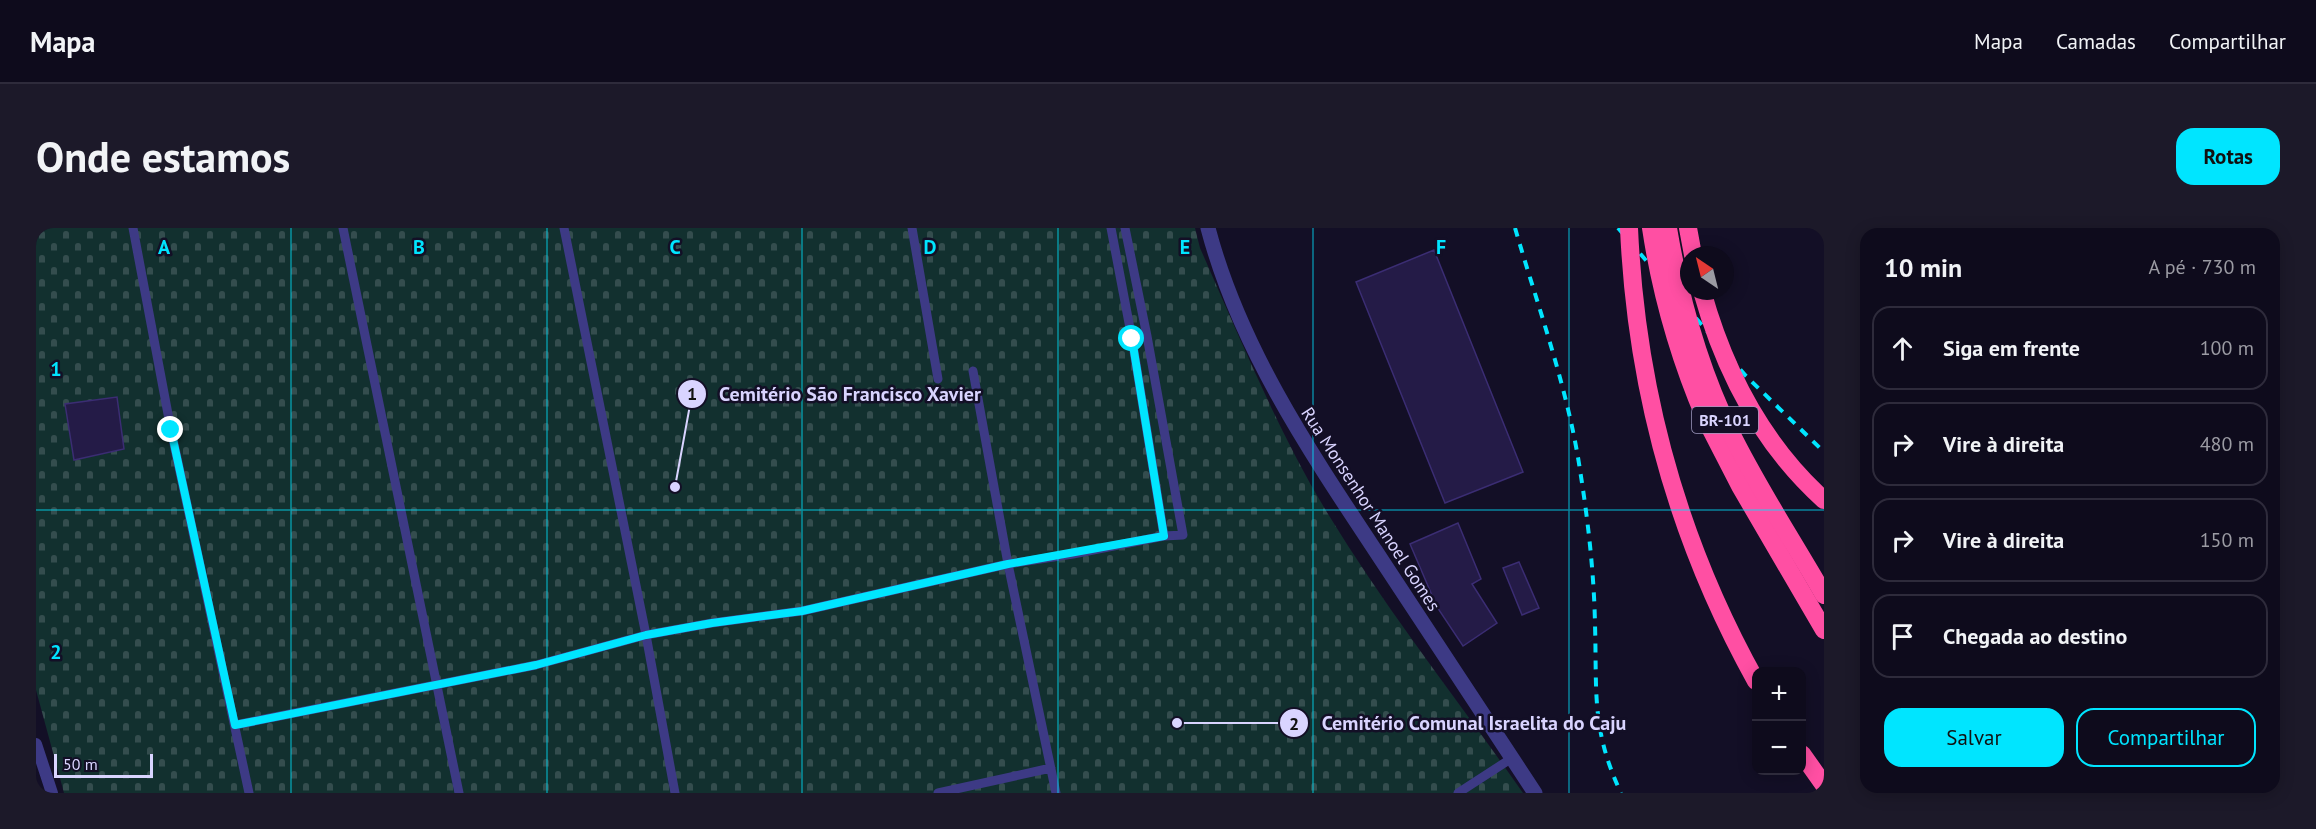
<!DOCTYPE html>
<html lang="pt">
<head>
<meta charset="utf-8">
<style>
	body { margin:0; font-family:"PT Sans",sans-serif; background:#1c1929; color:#f1f3f6 }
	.controls { position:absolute; right:18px; bottom:18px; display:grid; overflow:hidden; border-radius:12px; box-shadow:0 3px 15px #0003 }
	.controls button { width:54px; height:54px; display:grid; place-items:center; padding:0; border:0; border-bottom:2px solid #2e2b3b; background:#0e0b1c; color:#f1f3f6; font:30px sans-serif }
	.compass { position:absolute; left:1644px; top:18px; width:54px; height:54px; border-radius:50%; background:#0e0b1c; box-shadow:0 3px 15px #0003; rotate:325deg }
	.scale { position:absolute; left:18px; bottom:15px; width:99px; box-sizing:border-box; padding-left:6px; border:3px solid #d9d4ff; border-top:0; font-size:16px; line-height:21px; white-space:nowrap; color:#d9d4ff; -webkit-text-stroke:4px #130f26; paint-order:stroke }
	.stop { position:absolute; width:18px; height:18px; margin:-14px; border:4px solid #00e5ff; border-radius:50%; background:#fff }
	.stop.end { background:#00e5ff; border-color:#fff; box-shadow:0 2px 6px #0008 }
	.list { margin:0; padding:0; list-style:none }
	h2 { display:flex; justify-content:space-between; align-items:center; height:78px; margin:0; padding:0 24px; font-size:26px }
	h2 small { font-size:20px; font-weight:400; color:#9b9ba3 }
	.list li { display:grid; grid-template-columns:39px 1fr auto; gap:18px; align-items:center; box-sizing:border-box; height:84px; margin:0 12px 12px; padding:0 12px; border:2px solid #2e2b3b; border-radius:18px }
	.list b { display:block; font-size:22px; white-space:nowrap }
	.list em { font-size:20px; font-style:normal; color:#9b9ba3 }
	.actions { display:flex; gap:12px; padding:18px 24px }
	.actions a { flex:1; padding:14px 0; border:2px solid #00e5ff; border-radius:18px; text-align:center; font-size:21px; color:#00e5ff }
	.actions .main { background:#00e5ff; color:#111 }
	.icon { flex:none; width:33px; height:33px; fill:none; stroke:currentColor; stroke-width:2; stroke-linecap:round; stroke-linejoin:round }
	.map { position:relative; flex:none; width:1788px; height:565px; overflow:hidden; border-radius:18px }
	header { display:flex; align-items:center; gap:36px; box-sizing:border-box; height:84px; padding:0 30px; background:#0e0b1c; border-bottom:2px solid #2e2b3b }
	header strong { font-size:28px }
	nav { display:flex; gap:33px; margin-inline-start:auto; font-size:21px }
	.intro { display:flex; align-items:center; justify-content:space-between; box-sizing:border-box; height:144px; padding:0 36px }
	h1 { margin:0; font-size:42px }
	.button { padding:15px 27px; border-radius:18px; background:#00e5ff; color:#111; font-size:21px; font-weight:700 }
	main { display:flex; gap:36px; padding:0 36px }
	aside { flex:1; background:#0e0b1c; border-radius:18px; box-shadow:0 3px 15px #0003 }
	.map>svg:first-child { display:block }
	.cemetery { fill:url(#cemetery-stones); fill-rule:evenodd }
	.building { fill:#241b47; stroke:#3b2d73; stroke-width:1.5 }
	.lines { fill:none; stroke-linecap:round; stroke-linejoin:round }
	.pedestrian { stroke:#3d3a85; stroke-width:9 }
	.minor { stroke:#3d3a85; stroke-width:12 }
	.tertiary { stroke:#3d3a85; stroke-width:15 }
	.motorway { stroke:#ff4fa3; stroke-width:18 }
	.rail { stroke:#00e5ff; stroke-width:4; stroke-dasharray:9 8; stroke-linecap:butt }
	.motorway-bridge { stroke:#ff4fa3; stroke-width:18 }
	.route { stroke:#00e5ff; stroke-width:8 }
	.grid { fill:none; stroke:#00e5ff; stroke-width:1.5; stroke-opacity:0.55 }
	.labels { text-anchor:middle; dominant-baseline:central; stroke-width:5; stroke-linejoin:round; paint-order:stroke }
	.shield { fill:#130f26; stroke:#9e99be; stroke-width:1.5 }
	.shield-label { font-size:16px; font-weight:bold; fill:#d9d4ff }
	.street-label { font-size:18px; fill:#d9d4ff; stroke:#130f26 }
	.grid-label { font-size:20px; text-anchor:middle; font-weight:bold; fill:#00e5ff; stroke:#130f26; stroke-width:5; stroke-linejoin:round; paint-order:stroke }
	.leader { fill:none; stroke:#d9d4ff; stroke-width:2 }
	.callout-dot { fill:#d9d4ff; stroke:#130f26; stroke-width:2 }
	.mark-label { font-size:18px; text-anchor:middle; font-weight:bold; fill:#111 }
	.callout-label { font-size:20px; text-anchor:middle; font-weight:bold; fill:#d9d4ff; stroke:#130f26; stroke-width:5; stroke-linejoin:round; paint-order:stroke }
</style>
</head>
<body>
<header>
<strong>Mapa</strong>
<nav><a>Mapa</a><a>Camadas</a><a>Compartilhar</a></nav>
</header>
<div class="intro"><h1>Onde estamos</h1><a class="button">Rotas</a></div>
<main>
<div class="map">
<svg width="1788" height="565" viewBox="0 0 1788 565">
	<defs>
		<pattern id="cemetery-stones" width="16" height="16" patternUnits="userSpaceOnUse" patternTransform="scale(1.5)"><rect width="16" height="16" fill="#12302f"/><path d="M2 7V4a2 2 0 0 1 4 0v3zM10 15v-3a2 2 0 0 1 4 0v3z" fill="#344d4e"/></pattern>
	</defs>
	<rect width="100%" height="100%" fill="#130f26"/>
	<path class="cemetery" d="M0,0H1159L1164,20C1204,110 1241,202 1292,286C1351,383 1422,472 1487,565H28L0,462ZM29,176L88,221L39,232Z"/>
	<path class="building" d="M1398,22L1487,244L1409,275L1320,54Z
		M81,169L88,221L38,232L29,176Z
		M1422,295L1445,351L1436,356L1461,395L1427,418L1401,379L1374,316Z
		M1483,334L1503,380L1486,387L1467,340Z"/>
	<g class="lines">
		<path class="pedestrian" d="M97,0L135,202L213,565
			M307,0L423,565
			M528,0L610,407L639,565
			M876,0L902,151
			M1075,0L1096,111L1128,308
			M937,143L972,336L1020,565
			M199,497L500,437L610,407L676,395L766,383L972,336L1037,326L1128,308L1147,307L1111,108L1089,0
			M902,565L1015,540
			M1422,565L1476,530"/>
		<path class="minor" d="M0,516L16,565"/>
		<path class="tertiary" d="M1172,0C1203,118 1272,221 1339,322C1392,403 1446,484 1499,565"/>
		<path class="motorway" d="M1652,0L1657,27
			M1669,190L1704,258L1788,402
			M1766,526L1788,557"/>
		<path class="rail" d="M1479,0C1502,79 1532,161 1544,242C1552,292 1558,345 1559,396C1561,464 1555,501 1585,565
			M1582,0L1710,148L1788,224"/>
		<path class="motorway-bridge" d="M1593,0C1600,160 1642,313 1720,453
			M1615,0C1625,66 1643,129 1669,190
			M1632,0C1644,71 1663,140 1695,205C1722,260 1757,313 1788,367
			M1666,63C1688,142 1727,217 1788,272"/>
	</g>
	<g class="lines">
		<path class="route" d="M135,202L199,497L500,437L610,407L676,395L766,383L972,336L1128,308L1096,111"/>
	</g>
	<path class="grid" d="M255,0V565M511,0V565M766,0V565M1022,0V565M1277,0V565M1533,0V565M0,282H1788"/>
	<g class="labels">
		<rect class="shield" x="1656" y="179" width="66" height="26" rx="4.5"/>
		<g class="shield-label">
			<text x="1689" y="192">BR-101</text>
		</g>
		<g class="street-label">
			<text transform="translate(1335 281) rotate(57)">Rua Monsenhor Manoel Gomes</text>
		</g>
	</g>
	<g class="grid-label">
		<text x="128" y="26">A</text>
		<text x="383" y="26">B</text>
		<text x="639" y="26">C</text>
		<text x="894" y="26">D</text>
		<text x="1149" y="26">E</text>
		<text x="1405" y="26">F</text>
		<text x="20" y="148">1</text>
		<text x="20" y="431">2</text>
	</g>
	<path class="leader" d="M639 259L656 166M1141 495L1258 495"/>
	<g class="callout-dot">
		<circle cx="639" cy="259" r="6"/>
		<circle cx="1141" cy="495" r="6"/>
		<circle cx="656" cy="166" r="15"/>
		<circle cx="1258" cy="495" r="15"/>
	</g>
	<g class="mark-label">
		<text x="656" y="172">1</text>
		<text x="1258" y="502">2</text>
	</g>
	<g class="callout-label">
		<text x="814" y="173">Cemitério São Francisco Xavier</text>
		<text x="1438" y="502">Cemitério Comunal Israelita do Caju</text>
	</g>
</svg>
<div class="controls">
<button>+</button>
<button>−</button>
</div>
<svg class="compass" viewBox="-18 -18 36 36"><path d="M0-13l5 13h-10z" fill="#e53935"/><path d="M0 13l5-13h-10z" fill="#9b9ba3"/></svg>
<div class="scale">50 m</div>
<div class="stop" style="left:1096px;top:111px"></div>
<div class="stop end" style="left:135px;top:202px"></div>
</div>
<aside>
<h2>10 min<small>A pé · 730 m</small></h2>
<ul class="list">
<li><svg class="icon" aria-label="ahead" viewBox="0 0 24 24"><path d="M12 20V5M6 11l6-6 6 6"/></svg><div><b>Siga em frente</b></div><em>100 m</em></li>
<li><svg class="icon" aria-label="right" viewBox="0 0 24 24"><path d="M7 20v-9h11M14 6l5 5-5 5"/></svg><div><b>Vire à direita</b></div><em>480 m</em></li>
<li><svg class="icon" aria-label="right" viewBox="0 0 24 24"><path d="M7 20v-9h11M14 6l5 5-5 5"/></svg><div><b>Vire à direita</b></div><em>150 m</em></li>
<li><svg class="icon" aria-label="arrive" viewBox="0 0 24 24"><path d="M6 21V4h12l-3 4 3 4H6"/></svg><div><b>Chegada ao destino</b></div></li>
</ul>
<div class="actions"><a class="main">Salvar</a><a>Compartilhar</a></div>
</aside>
</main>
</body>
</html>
